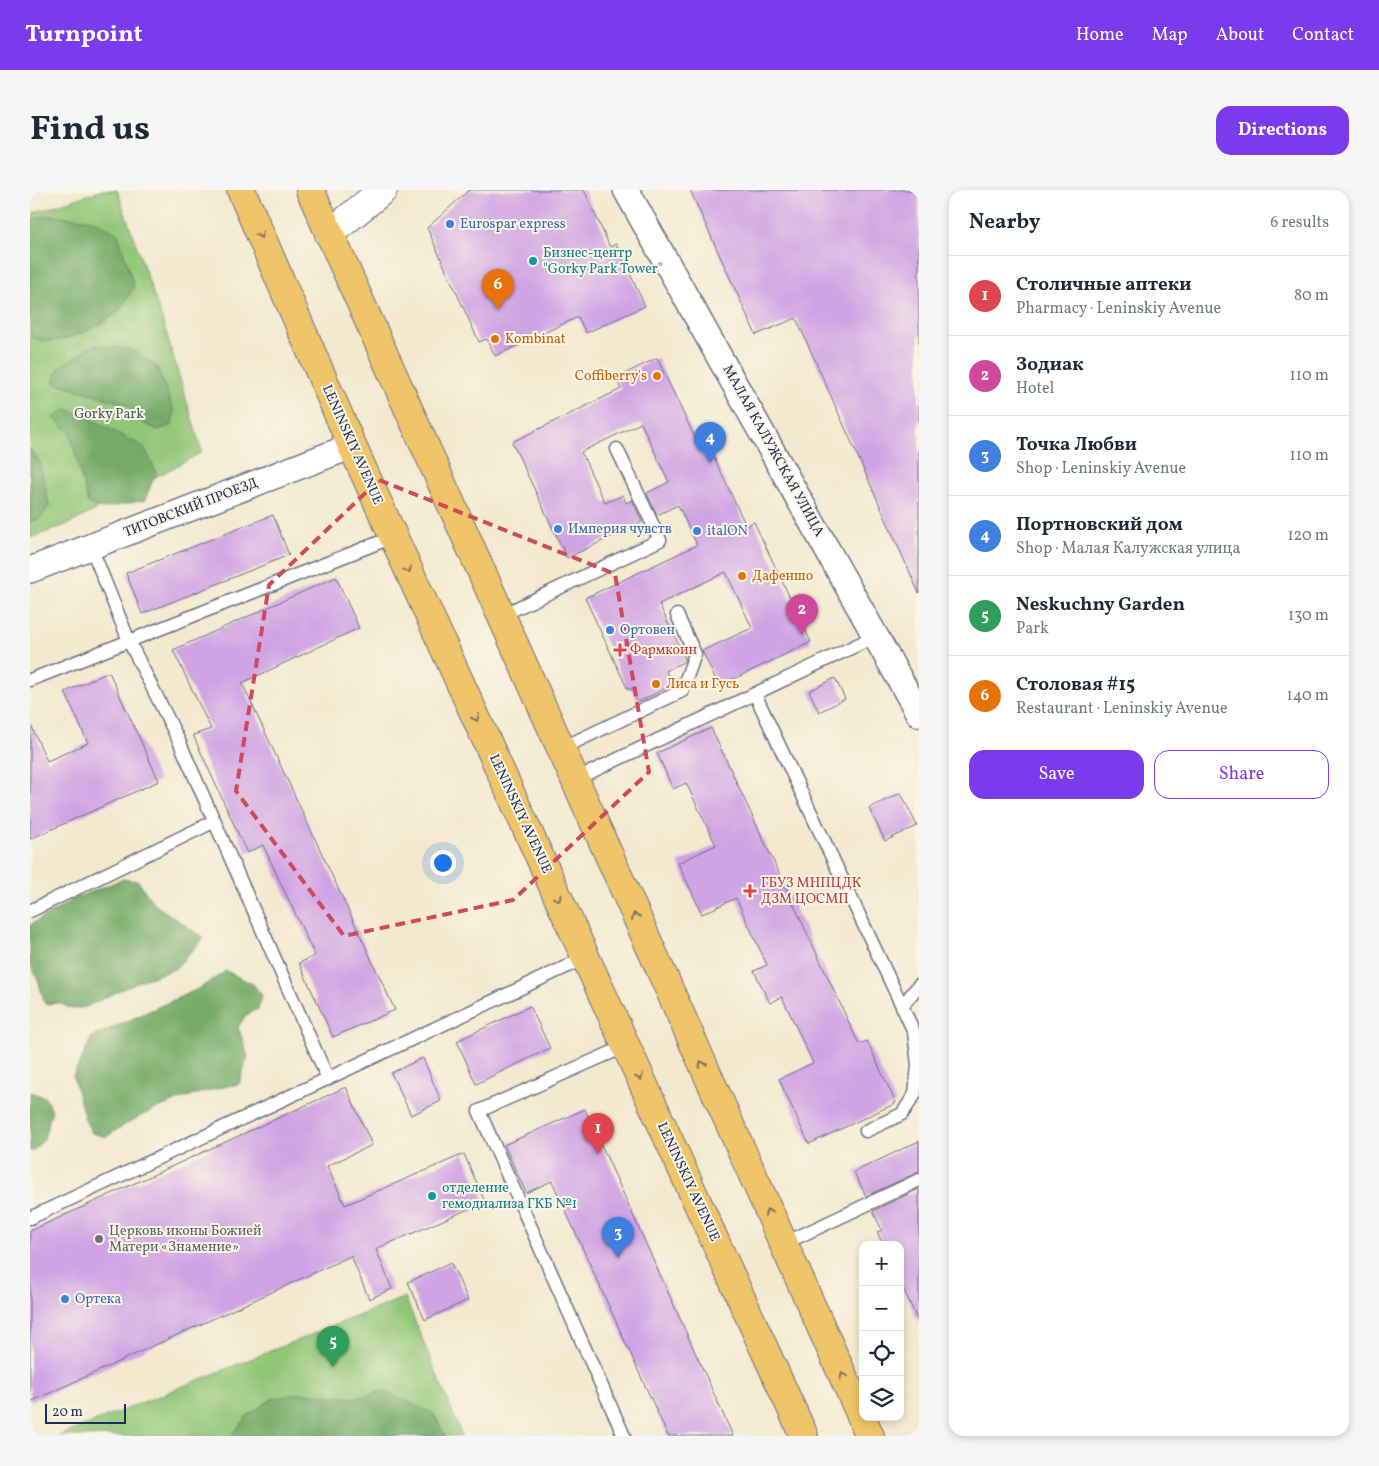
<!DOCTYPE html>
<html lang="en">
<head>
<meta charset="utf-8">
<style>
	body { margin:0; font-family:Vollkorn,serif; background:#f6f6f7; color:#1f2937 }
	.controls { position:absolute; right:15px; bottom:15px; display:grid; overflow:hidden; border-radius:10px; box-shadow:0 2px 8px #0003 }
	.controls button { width:45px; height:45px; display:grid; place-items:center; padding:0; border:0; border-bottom:1px solid #e0e1e3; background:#fff; color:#1f2937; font:25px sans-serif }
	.scale { position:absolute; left:15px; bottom:12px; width:81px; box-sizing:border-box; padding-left:5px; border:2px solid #1b2f5e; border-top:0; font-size:14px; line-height:18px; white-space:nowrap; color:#1b2f5e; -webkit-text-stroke:4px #fcf5e5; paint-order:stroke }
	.you { position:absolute; left:412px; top:672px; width:18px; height:18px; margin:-12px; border:4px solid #fff; border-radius:50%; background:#1a73e8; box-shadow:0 0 0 8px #1a73e833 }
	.badge { display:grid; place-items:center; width:32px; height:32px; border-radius:50%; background:#7c3aed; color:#fff; font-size:16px; font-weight:700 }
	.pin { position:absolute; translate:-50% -41px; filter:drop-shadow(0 1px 2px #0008) }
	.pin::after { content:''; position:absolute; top:26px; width:18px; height:15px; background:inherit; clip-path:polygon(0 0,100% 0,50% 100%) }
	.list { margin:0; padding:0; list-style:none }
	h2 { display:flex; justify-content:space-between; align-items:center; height:65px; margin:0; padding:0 20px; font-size:21px }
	h2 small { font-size:16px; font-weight:400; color:#747a83 }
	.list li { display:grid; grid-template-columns:32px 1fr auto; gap:15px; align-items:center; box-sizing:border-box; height:80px; padding:0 20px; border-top:1px solid #e0e1e3 }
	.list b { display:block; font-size:19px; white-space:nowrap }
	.list p { margin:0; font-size:16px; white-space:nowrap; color:#747a83 }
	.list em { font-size:16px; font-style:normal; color:#747a83 }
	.actions { display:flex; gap:10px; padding:15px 20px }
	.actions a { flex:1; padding:11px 0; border:1px solid #7c3aed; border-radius:15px; text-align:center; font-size:18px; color:#7c3aed }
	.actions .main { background:#7c3aed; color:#fff }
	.icon { flex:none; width:28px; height:28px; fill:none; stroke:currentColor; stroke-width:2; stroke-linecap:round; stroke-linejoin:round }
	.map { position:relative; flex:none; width:889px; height:1246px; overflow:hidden; border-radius:15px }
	header { display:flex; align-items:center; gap:30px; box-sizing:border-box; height:70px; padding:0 25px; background:#7c3aed; color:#fff }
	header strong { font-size:24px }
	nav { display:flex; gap:28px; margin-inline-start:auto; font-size:18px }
	.intro { display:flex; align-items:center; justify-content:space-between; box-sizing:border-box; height:120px; padding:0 30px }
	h1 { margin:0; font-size:35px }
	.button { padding:12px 22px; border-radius:15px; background:#7c3aed; color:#fff; font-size:18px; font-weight:700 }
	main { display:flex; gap:30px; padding:0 30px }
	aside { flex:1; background:#fff; border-radius:15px; box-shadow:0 2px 8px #0003 }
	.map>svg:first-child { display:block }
	.green { fill:#91c677; stroke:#567a6a }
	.forest { fill:#74ab68; stroke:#486d63 }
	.building { fill:#cfa3e4 }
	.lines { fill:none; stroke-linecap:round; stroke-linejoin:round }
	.service-casing { stroke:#677086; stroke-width:15 }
	.minor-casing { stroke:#677086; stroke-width:28 }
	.tertiary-casing { stroke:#677086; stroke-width:30 }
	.primary-casing { stroke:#677086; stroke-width:30 }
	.service { stroke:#fff; stroke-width:12 }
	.minor { stroke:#fff; stroke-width:25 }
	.tertiary { stroke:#fff; stroke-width:28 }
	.primary { stroke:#f0c469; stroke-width:28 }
	.oneway { stroke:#7b7263 }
	.marked { fill:none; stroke:#d1495b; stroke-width:4; stroke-dasharray:10 6; stroke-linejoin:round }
	.shop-dot { fill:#3f7fe0; stroke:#fcf5e5; stroke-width:2 }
	.culture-dot { fill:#0f9aa8; stroke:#fcf5e5; stroke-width:2 }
	.food-dot { fill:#e8710a; stroke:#fcf5e5; stroke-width:2 }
	.health-dot { fill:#e0444e; stroke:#fcf5e5; stroke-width:2 }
	.worship-dot { fill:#6b7280; stroke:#fcf5e5; stroke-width:2 }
	.labels { text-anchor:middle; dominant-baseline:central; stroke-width:4; stroke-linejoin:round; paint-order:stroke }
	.shop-label { font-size:14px; fill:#366cbe; stroke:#fcf5e5; text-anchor:start }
	.culture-label { font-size:14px; fill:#0d838f; stroke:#fcf5e5; text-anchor:start }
	.food-label { font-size:14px; fill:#c56008; stroke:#fcf5e5; text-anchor:start }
	.park-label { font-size:14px; fill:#3e5c66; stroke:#fcf5e5 }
	.street-label { font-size:14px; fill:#1b2f5e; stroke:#fcf5e5 }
	.health-label { font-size:14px; fill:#be3a42; stroke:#fcf5e5; text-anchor:start }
	.worship-label { font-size:14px; fill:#5b616d; stroke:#fcf5e5; text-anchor:start }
</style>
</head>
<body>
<header>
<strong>Turnpoint</strong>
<nav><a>Home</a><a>Map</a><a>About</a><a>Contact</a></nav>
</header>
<div class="intro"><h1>Find us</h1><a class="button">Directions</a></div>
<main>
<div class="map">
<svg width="889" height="1246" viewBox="0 0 889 1246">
	<rect width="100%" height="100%" fill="#fcf5e5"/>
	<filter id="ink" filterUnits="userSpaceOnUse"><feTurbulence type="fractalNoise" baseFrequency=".02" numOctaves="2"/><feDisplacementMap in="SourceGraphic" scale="10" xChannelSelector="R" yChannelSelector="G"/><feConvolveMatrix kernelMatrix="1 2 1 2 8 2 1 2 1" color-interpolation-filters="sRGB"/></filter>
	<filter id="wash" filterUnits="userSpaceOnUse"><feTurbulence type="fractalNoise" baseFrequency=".0096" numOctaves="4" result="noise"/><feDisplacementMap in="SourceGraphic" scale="20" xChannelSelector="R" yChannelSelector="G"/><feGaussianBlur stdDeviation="1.12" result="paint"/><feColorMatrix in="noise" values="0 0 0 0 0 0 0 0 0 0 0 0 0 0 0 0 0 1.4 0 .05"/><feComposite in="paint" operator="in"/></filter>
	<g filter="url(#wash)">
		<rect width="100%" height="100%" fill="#f3e9cf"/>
		<path class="green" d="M73,0H87L132,129L172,262L41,333L0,348V24Z
			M375,1107L432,1246H29Z"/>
		<path class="forest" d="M19,25L63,30L88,44L104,97C99,104 95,114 89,120C71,138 22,161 0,146V30Z
			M63,155L103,160L127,177L144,221L142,235L128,240L115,234L95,214L23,192L29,178Z
			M36,219L49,223L114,257L126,282L115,310L71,319L58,313L40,243L24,228Z
			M0,259L10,273L19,316L10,329L0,331Z
			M93,689L108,691L124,714L174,748L145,779L107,792L56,817L42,819L29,813L15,814L7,787L0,775V735L48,707Z
			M196,781L223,794L232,805L228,819L216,825L208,837L218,866L209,894C163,902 114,920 76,947L62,943L55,930L43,886L62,847L170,798Z
			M0,902L15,907L22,920L14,949L3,961H0Z
			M354,1201L404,1224L415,1246H201L218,1225L242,1209L271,1203L326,1208Z"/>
		<g id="blocks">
			<path class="building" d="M439,0H554L580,57L586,54L615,116L556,143L548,127L465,166L457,149L449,152L397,38Z
				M660,0H889V403L766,128L726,145Z
				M627,168L666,250L674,246L716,336L724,332L781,452L689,496L672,461L722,438L696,382L629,414L655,468L653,472L636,481L643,495L608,512L601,498L598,500L555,408L667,355L648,315L627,325L617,303L639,292L611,233L551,262L575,313L593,305L596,313L602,310L612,332L537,368L482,252L591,199L586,188Z
				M243,325L259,365L112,424L96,383Z
				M306,387L329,438L212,493L365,820L303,847L269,773L285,766L233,655L217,663L163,545L181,539L143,460Z
				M79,482L129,591L0,649V533L17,571L58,553L35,502Z
				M805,488L815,509L789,522L779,501Z
				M681,538L829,854L837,851L866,913L779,954L749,889L783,873L752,807L740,813L724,781L737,775L706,708L672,724L648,673L686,655L656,593L643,599L627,563Z
				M871,603L887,636L855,651L839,618Z
				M500,816L520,858L446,894L427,851Z
				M393,868L411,911L381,925L361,883Z
				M316,897L342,955L297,976L315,1015L434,964L455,1012L346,1059L362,1099L339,1109L321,1066L0,1212V1041Z
				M555,919L703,1246H638L522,991L496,1003L474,955Z
				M889,951V982L836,1006L824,982Z
				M889,999V1133L870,1092V1055H853L847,1042L852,1040L843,1021Z
				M421,1073L438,1110L395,1130L378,1092Z"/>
		</g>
	</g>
	<g filter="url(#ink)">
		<use href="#blocks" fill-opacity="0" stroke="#677086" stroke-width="1"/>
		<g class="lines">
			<defs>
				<path id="service" d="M61,357L99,451L149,551L298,889
					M470,426L630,350L587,259
					M0,490L363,347
					M725,504L872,816
					M530,559L652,501L665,464L647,425
					M544,590L846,446
					M0,721L185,631
					M836,941L872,924L885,904L888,875L884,842L872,816L889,795
					M0,1028L555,768
					M753,1054L889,990
					M594,1246L449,921L596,856"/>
				<path id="minor" d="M596,0L889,524
					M0,380L322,256"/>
				<path id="tertiary" d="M299,44L353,0"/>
				<path id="primary" d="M211,0L322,256L774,1246
					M280,0L840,1246"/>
			</defs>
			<use href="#service" class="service-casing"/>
			<use href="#minor" class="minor-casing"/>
			<use href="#tertiary" class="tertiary-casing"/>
			<use href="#primary" class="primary-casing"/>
			<use href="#service" class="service"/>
			<use href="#minor" class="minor"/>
			<use href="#tertiary" class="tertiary"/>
			<use href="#primary" class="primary"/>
		</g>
		<defs><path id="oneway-chevron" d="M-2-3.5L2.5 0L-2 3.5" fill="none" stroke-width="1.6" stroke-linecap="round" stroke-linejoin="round" transform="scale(1.25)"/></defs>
		<g class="oneway">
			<use href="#oneway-chevron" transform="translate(230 45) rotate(67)"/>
			<use href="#oneway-chevron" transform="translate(378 380) rotate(65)"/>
			<use href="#oneway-chevron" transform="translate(446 528) rotate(65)"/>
			<use href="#oneway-chevron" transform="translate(528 708) rotate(65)"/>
			<use href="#oneway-chevron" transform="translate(605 726) rotate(-114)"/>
			<use href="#oneway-chevron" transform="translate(672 874) rotate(-114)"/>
			<use href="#oneway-chevron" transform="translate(610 887) rotate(65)"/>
			<use href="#oneway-chevron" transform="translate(738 1022) rotate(-114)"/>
			<use href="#oneway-chevron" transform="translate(813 1186) rotate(-115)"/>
		</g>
	</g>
	<path class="marked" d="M349,290L585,384L619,582L483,710L314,746L206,601L239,395Z"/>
	<g class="shop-dot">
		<circle cx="420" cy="34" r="5"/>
		<circle cx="528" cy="339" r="5"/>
		<circle cx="667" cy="341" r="5"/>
		<circle cx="580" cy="440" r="5"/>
		<circle cx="35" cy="1109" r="5"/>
	</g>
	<g class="culture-dot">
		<circle cx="503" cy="71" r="5"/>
		<circle cx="402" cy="1006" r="5"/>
	</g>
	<g class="food-dot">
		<circle cx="465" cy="149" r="5"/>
		<circle cx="627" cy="186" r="5"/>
		<circle cx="712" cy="386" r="5"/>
		<circle cx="626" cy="494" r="5"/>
	</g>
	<g class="health-dot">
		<path d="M587.5 452.5h5v5h5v5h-5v5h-5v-5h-5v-5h5z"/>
		<path d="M717.5 693.5h5v5h5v5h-5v5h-5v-5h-5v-5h5z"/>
	</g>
	<circle class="worship-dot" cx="69" cy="1049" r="5"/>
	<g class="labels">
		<g class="shop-label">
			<text x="430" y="34">Eurospar express</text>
			<text x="538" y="339">Империя чувств</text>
			<text x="677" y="341">italON</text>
			<text x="590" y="440">Ортовен</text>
			<text x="45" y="1109">Ортека</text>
		</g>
		<g class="culture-label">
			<text x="513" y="63">Бизнес-центр<tspan x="513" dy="16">"Gorky Park Tower"</tspan></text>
			<text x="412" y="998">отделение<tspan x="412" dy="16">гемодиализа ГКБ №1</tspan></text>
		</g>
		<g class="food-label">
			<text x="475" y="149">Kombinat</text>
			<text x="617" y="186" text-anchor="end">Coffiberry's</text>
			<text x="722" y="386">Дафеншо</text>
			<text x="636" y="494">Лиса и Гусь</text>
		</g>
		<g class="park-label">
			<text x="79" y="224">Gorky Park</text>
		</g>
		<g class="street-label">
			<text transform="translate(322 255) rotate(66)">LENINSKIY AVENUE</text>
			<text transform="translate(743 261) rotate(61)">МАЛАЯ КАЛУЖСКАЯ УЛИЦА</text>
			<text transform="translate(161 318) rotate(-21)">ТИТОВСКИЙ ПРОЕЗД</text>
			<text transform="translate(490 624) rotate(65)">LENINSKIY AVENUE</text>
			<text transform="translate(658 992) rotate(65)">LENINSKIY AVENUE</text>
		</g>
		<g class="health-label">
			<text x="600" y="460">Фармкоин</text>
			<text x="731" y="693">ГБУЗ МНПЦДК<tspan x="731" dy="16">ДЗМ ЦОСМП</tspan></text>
		</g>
		<g class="worship-label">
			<text x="79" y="1041">Церковь иконы Божией<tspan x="79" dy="16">Матери «Знамение»</tspan></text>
		</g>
	</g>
</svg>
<div class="controls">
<button>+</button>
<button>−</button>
<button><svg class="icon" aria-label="locate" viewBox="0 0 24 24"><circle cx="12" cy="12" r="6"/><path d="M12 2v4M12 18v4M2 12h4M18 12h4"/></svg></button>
<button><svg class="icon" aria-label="layers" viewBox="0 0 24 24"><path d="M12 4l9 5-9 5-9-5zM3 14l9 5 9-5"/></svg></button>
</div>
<div class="scale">20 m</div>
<div class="you"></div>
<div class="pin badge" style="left:568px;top:964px;background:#e0444e">1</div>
<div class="pin badge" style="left:772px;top:445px;background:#d1479c">2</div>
<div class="pin badge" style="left:588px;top:1068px;background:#3f7fe0">3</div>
<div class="pin badge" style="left:680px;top:273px;background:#3f7fe0">4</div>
<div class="pin badge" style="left:303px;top:1177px;background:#2e9e5b">5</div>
<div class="pin badge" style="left:468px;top:120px;background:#e8710a">6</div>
</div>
<aside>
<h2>Nearby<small>6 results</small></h2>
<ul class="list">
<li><span class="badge" style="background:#e0444e">1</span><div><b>Столичные аптеки</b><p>Pharmacy · Leninskiy Avenue</p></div><em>80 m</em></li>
<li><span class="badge" style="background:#d1479c">2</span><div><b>Зодиак</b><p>Hotel</p></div><em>110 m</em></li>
<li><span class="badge" style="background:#3f7fe0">3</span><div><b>Точка Любви</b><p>Shop · Leninskiy Avenue</p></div><em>110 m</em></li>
<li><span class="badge" style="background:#3f7fe0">4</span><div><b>Портновский дом</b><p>Shop · Малая Калужская улица</p></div><em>120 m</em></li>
<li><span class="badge" style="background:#2e9e5b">5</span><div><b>Neskuchny Garden</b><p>Park</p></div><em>130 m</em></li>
<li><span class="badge" style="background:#e8710a">6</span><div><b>Столовая #15</b><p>Restaurant · Leninskiy Avenue</p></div><em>140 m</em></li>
</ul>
<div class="actions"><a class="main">Save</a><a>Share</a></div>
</aside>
</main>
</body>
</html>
